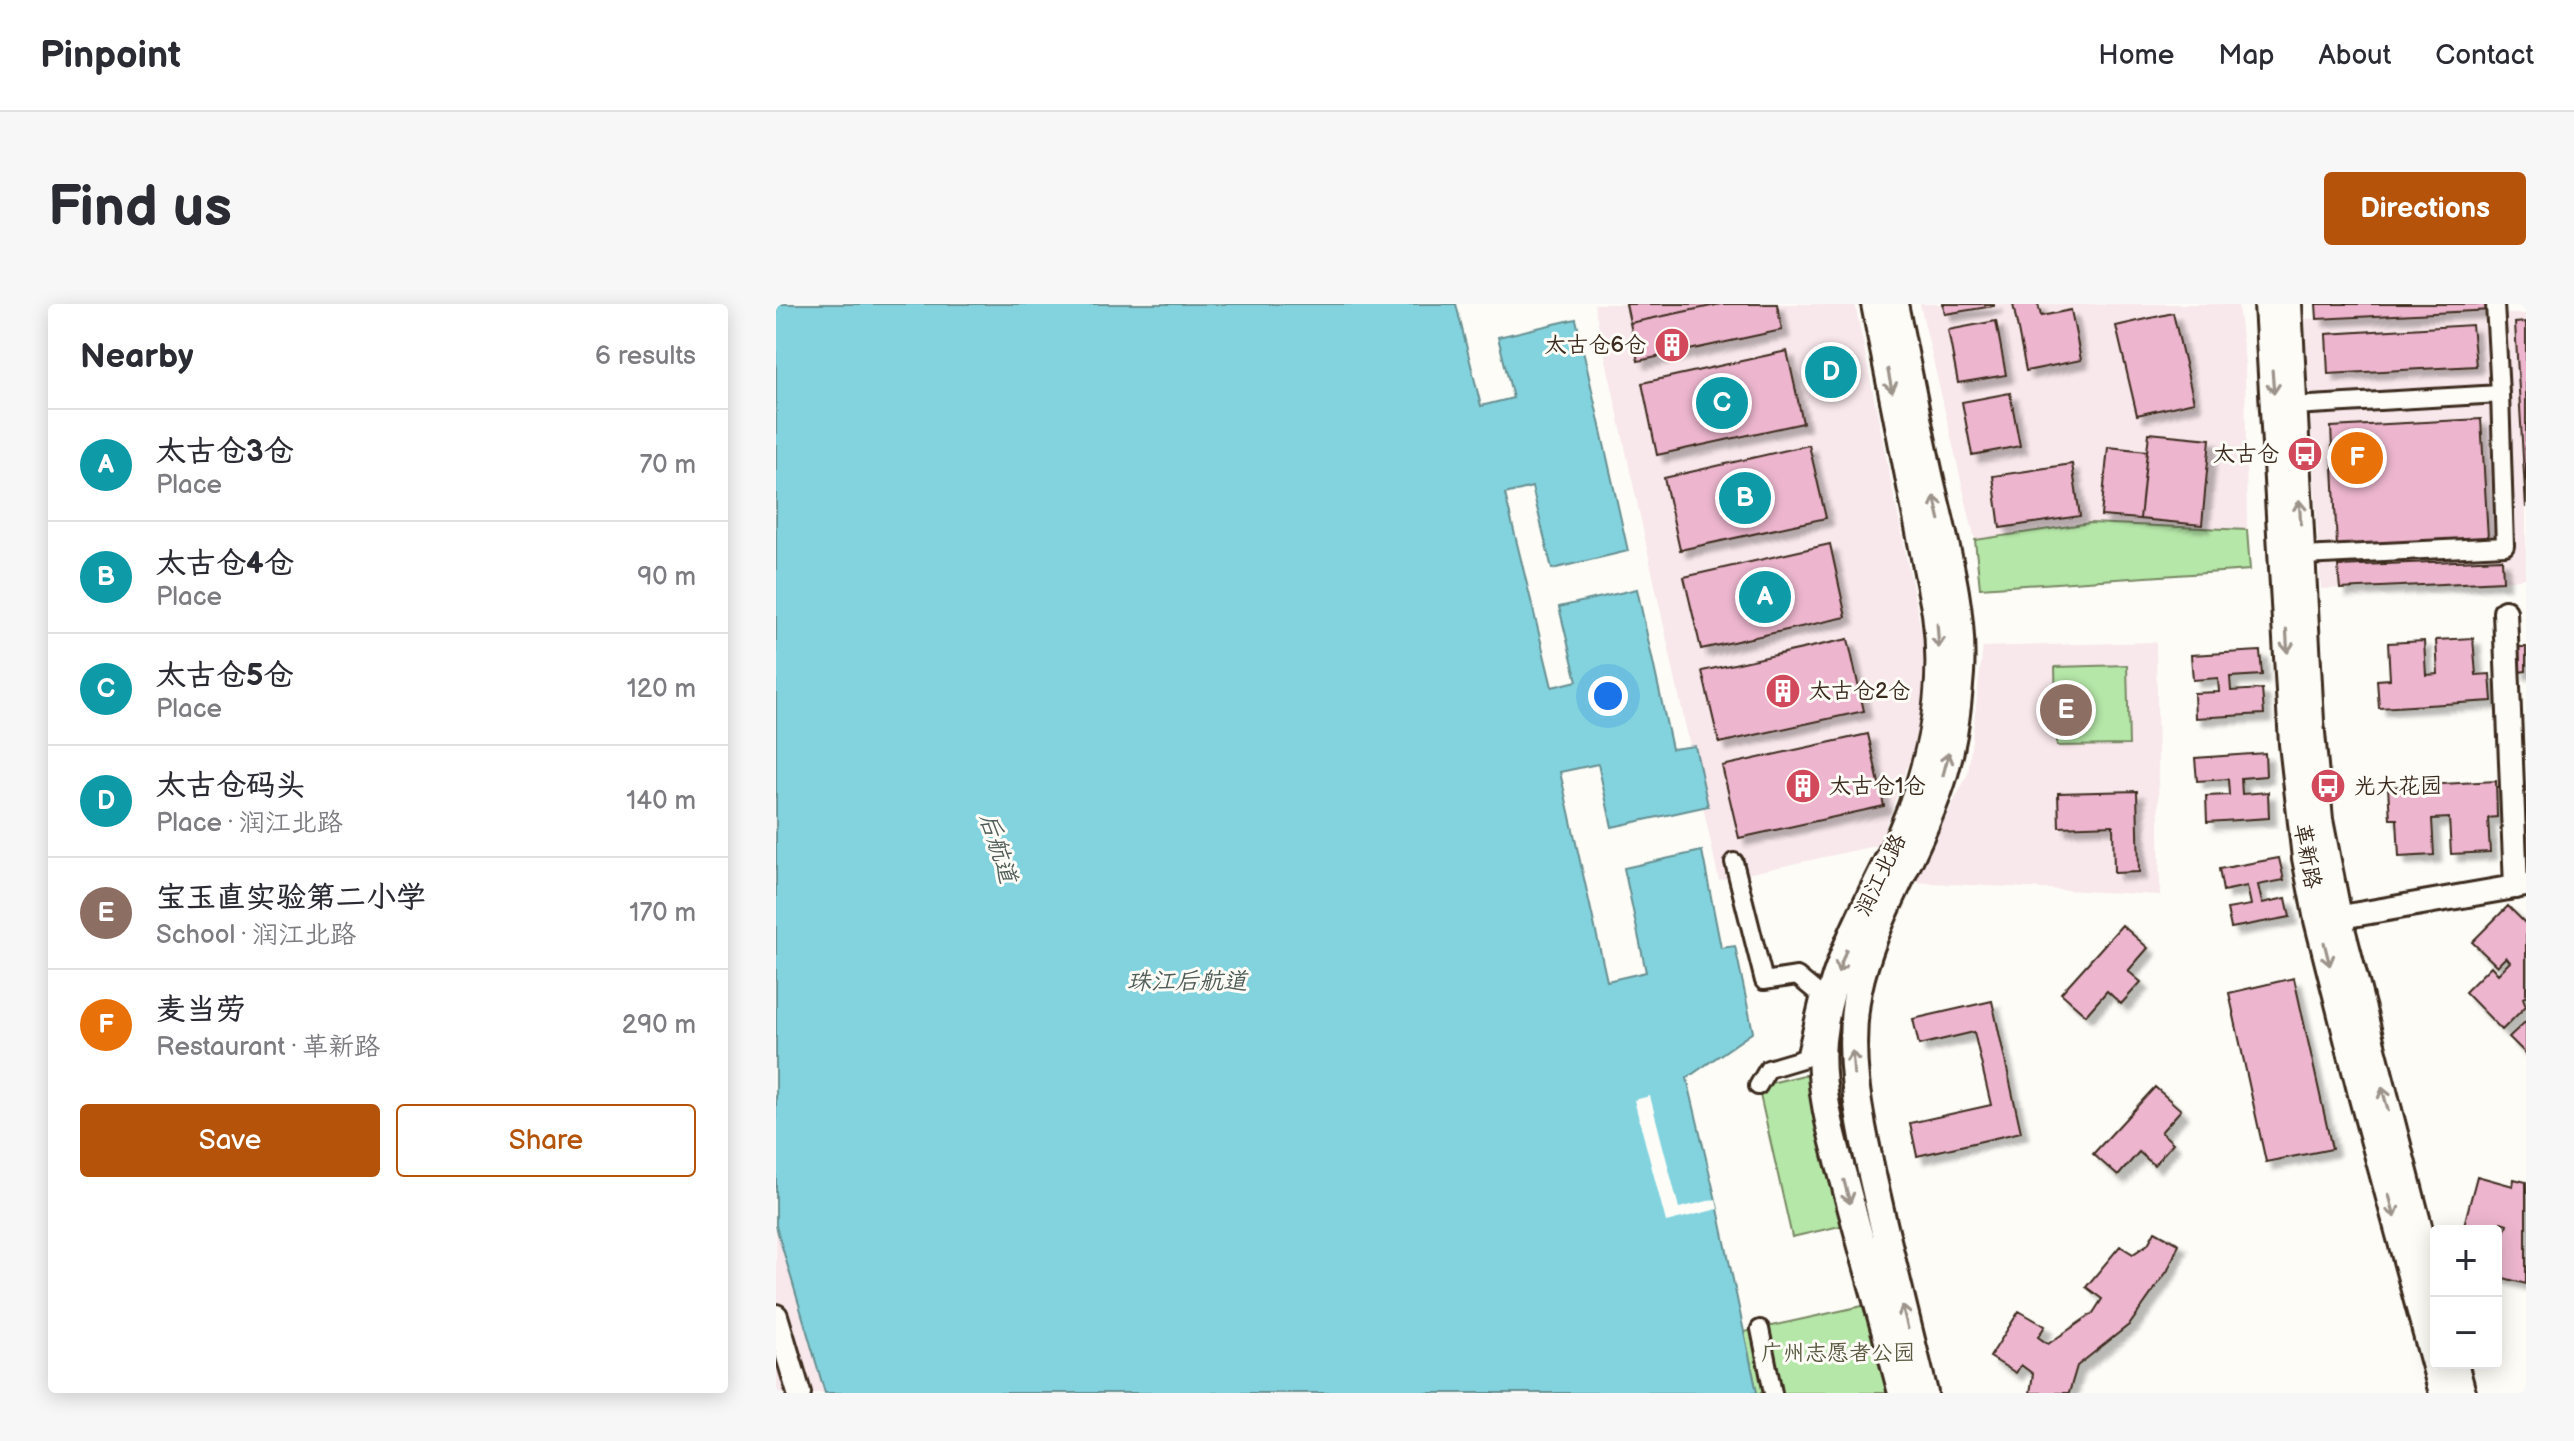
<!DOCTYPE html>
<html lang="en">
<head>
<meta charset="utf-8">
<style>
	body { margin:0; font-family:"Balsamiq Sans","LXGW WenKai TC",sans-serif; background:#f7f7f7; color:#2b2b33 }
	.controls { position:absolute; right:24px; bottom:24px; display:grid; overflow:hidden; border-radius:8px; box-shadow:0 4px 20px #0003 }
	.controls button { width:72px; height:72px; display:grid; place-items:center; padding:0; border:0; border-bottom:2px solid #e1e1e2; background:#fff; color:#2b2b33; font:40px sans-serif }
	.you { position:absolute; left:832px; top:392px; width:28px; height:28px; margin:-20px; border:6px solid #fff; border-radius:50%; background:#1a73e8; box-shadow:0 0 0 12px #1a73e833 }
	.badge { display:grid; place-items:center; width:52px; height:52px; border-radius:50%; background:#b45309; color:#fff; font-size:26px; font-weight:700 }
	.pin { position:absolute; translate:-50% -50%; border:4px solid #fff; box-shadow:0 2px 8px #0006 }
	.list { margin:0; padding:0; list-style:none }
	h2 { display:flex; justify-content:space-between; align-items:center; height:104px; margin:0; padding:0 32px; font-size:34px }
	h2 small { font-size:26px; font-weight:400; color:#7c7c81 }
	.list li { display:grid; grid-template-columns:52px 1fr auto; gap:24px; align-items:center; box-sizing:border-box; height:112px; padding:0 32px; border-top:2px solid #e1e1e2 }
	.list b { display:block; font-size:30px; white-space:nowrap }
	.list p { margin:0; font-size:26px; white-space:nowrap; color:#7c7c81 }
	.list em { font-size:26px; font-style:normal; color:#7c7c81 }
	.actions { display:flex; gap:16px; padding:24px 32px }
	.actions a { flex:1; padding:18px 0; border:2px solid #b45309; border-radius:8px; text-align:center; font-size:28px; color:#b45309 }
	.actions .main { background:#b45309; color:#fff }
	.map { position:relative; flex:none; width:1750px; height:1089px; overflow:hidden; border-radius:8px }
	header { display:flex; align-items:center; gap:48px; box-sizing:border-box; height:112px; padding:0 40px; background:#fff; border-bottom:2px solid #e1e1e2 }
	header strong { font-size:38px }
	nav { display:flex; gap:44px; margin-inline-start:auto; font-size:28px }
	.intro { display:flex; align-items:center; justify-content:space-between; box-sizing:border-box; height:192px; padding:0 48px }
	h1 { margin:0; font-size:56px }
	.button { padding:20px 36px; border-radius:8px; background:#b45309; color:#fff; font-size:28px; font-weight:700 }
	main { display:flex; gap:48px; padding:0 48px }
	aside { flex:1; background:#fff; border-radius:8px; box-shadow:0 4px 20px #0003 }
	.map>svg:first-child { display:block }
	.built { fill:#f8e7eb }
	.green { fill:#b5e7a8; stroke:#788863; stroke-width:2 }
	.water { fill:#83d3de; stroke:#668f91; stroke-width:2 }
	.pier { fill:#fdfcf7 }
	.building { fill:#edb6ce; stroke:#3b2a1e; stroke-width:2; filter:url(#shadow) }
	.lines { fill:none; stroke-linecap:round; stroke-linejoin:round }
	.pedestrian-casing { stroke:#3b2a1e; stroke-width:22 }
	.minor-casing { stroke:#3b2a1e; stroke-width:28 }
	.tertiary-casing { stroke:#3b2a1e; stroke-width:32 }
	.pedestrian { stroke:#fdfcf7; stroke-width:16 }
	.minor { stroke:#fdfcf7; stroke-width:22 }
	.tertiary { stroke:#fdfcf7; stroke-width:26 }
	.oneway { stroke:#9c938a }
	.labels { text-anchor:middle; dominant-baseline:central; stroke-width:6; stroke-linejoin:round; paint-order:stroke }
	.poi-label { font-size:22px; fill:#3b2a1e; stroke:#fdfcf7; text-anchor:start }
	.street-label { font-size:22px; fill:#3b2a1e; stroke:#fdfcf7 }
	.park-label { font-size:22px; fill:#5a5940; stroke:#fdfcf7 }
	.water-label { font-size:24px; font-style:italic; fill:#515d58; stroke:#fdfcf7 }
</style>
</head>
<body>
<header>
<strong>Pinpoint</strong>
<nav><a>Home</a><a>Map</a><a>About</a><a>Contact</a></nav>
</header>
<div class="intro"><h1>Find us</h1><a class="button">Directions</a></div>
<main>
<aside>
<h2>Nearby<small>6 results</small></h2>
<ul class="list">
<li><span class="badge" style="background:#0f9aa8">A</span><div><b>太古仓3仓</b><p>Place</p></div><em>70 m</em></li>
<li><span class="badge" style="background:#0f9aa8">B</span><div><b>太古仓4仓</b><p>Place</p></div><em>90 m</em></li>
<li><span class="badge" style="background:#0f9aa8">C</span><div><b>太古仓5仓</b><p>Place</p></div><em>120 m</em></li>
<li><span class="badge" style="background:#0f9aa8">D</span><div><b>太古仓码头</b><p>Place · 润江北路</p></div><em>140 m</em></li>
<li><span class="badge" style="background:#8d6e63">E</span><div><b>宝玉直实验第二小学</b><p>School · 润江北路</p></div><em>170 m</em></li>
<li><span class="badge" style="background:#e8710a">F</span><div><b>麦当劳</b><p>Restaurant · 革新路</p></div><em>290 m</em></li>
</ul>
<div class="actions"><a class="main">Save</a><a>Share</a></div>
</aside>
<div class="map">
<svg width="1750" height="1089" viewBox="0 0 1750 1089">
	<defs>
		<filter id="shadow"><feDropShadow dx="7" dy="7" stdDeviation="2" flood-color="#0004"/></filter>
	</defs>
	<rect width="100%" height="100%" fill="#fdfcf7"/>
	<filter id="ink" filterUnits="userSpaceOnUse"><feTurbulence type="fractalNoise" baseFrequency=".0125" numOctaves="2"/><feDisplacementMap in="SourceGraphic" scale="16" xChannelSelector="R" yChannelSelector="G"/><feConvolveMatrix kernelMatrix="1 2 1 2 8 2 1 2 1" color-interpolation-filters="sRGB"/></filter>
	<g filter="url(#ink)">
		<path class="built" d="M818,0H1079L1152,360L1144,426L1103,541L943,576Z
			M1144,0H1462L1469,60L1471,226L1314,219L1199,236Z
			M1717,6L1726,10H1750V274L1720,278L1545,285L1529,15Z
			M1380,338L1384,591L1137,578L1192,470L1207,343Z
			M0,922L49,1089H0Z"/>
		<path class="green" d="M1314,219L1471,226L1474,266L1204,284L1199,236Z
			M1351,361L1353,441L1281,442L1279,363Z
			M1041,768L1073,920L1016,933L982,782Z
			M1091,1001L1114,1089H981L968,1028Z"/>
		<path class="water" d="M0,0H680L705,102L737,94L722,33L800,15L852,247L776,265L756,183L729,190L776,383L801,377L783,303L861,285L896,445L919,442L932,502L836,523L822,460L784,468L831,677L870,668L848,564L926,547L945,644L959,642L977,728L911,774L942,905L981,1089H49L0,922Z"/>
		<path class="pier" d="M874,792L903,904L940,895L942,905L890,918L858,796Z"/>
		<path class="building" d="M850,0H945L854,19Z
			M945,0H1001L1006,26L862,57L854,19Z
			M1167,0H1218V2L1169,10Z
			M1237,0H1262L1265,12L1295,6L1305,56L1250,67Z
			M1540,0H1717V6L1541,15Z
			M1397,9L1418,98L1361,111L1340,22Z
			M1220,17L1230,71L1182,79L1172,26Z
			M1750,18V204L1739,19Z
			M1696,21L1700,62L1552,70L1550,30Z
			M1011,47L1027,119L881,151L866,79Z
			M1234,89L1244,142L1196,151L1186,98Z
			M1705,115L1712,234L1561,242L1555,123Z
			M1373,129L1434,135L1426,221L1364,215Z
			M1033,141L1050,214L904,246L888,174Z
			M1332,143L1371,147L1364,215L1325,212Z
			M1296,160L1304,212L1224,224L1217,172Z
			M1054,240L1070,313L925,345L908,273Z
			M1726,255L1727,277L1564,285L1562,262Z
			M1697,334L1700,371L1714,370L1716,397L1603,404L1601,376L1614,375L1612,339L1648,337L1650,371L1662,370L1660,336Z
			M1072,335L1088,407L943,439L926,367Z
			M1741,343H1750V367L1742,368Z
			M1484,347L1486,371L1454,373L1455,387L1486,385L1488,410L1419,414L1418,389L1443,388L1442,374L1417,376L1415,351Z
			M1092,430L1108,502L963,534L946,462Z
			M1489,449L1490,472L1465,474L1466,490L1492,488L1493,514L1431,518L1430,492L1453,491L1452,475L1421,477L1419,454Z
			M1720,477L1721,513L1712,514L1714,548L1675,550L1673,514L1656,515L1658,551L1623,553L1621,515H1614L1612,483Z
			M1361,487L1363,568L1338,569L1337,521L1283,523L1282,489Z
			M1503,554L1508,576L1482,581L1486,599L1510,594L1514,613L1455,624L1451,605L1475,601L1471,582L1447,587L1443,565Z
			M1732,602L1750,620V692L1747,694L1750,702L1726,726L1689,688L1715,662L1722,670L1734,658L1730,653L1721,662L1696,638Z
			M1346,621L1372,644L1352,667L1365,678L1345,700L1331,687L1310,711L1285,689Z
			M1518,674L1556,845L1490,858L1453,689Z
			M1216,697L1245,828L1141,852L1134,819L1215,801L1198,728L1143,741L1137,715Z
			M1750,717V750L1733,733Z
			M1379,783L1405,806L1385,828L1397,839L1378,861L1363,848L1342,872L1317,850Z
			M1701,872L1737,882L1738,875L1750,878V980L1720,972V934L1726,936L1731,920L1725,918L1722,930L1720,927L1688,921Z
			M1379,927L1403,940L1392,966L1354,1020L1301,1062L1293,1089H1254L1257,1070L1245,1061L1240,1069L1214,1053L1243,1007L1269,1022L1262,1033L1272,1040L1317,1009L1326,995L1310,983L1344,942L1357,950L1372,940Z"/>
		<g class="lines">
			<defs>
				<path id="pedestrian" d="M1518,102L1724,90L1719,0
					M1527,252L1729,242L1724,90
					M958,558L988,677L1021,672L1044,691L1029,754L992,765L982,782
					M984,1025L997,1089"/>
				<path id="minor" d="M1729,308L1740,583
					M1548,616L1750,581
					M0,1012L23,1089"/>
				<path id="tertiary" d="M1099,0L1160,309C1172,394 1151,479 1113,555C1085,612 1052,671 1046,736C1042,784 1056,832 1069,879C1087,949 1108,1019 1126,1089
					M1118,0C1131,61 1142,123 1156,184C1170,244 1188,307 1184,369C1181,410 1176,450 1162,488C1140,551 1102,608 1085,673C1065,750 1087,830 1104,906C1118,967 1133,1028 1148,1089
					M1492,0L1517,440L1530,554L1542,616L1587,794L1667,1089
					M1512,0L1534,418L1543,516L1562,613L1660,992
					M1678,1059L1686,1089"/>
			</defs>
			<use href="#pedestrian" class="pedestrian-casing"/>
			<use href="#minor" class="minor-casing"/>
			<use href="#tertiary" class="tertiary-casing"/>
			<use href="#pedestrian" class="pedestrian"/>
			<use href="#minor" class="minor"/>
			<use href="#tertiary" class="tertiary"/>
		</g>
		<defs><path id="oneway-shaft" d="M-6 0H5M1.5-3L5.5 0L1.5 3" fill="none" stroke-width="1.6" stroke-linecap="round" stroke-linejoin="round" transform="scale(2)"/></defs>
		<g class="oneway">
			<use href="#oneway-shaft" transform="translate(1114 77) rotate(79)"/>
			<use href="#oneway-shaft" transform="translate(1497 78) rotate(86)"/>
			<use href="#oneway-shaft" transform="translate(1161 204) rotate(-103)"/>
			<use href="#oneway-shaft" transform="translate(1524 208) rotate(-93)"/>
			<use href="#oneway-shaft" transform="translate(1162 332) rotate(86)"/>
			<use href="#oneway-shaft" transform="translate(1511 337) rotate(87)"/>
			<use href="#oneway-shaft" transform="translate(1170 460) rotate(-75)"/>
			<use href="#oneway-shaft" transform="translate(1551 650) rotate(76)"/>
			<use href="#oneway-shaft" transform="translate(1066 657) rotate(110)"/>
			<use href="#oneway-shaft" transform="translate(1077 759) rotate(-94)"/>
			<use href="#oneway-shaft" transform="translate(1609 795) rotate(-105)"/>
			<use href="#oneway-shaft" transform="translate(1071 888) rotate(75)"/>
			<use href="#oneway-shaft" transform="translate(1616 902) rotate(75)"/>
			<use href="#oneway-shaft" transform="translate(1129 1013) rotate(-104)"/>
		</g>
	</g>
	<defs>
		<symbol id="building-disc" viewBox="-11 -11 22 22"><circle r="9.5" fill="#d1495b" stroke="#fdfcf7"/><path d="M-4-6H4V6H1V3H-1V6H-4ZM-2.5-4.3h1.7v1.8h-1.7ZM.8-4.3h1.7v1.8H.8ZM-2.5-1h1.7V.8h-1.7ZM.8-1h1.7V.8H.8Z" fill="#fff"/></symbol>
		<symbol id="bus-disc" viewBox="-11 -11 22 22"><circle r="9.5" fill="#d1495b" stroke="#fdfcf7"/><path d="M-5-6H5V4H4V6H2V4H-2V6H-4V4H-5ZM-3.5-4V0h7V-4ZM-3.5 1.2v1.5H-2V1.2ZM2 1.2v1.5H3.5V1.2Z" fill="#fff"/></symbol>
	</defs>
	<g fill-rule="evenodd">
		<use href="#building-disc" x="876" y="21" width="40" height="40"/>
		<use href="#bus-disc" x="1509" y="130" width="40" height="40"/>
		<use href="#building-disc" x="987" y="367" width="40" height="40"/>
		<use href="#building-disc" x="1007" y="462" width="40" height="40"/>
		<use href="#bus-disc" x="1532" y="462" width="40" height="40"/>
	</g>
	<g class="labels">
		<g class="poi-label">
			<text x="870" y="41" text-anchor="end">太古仓6仓</text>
			<text x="1503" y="150" text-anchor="end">太古仓</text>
			<text x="1033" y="387">太古仓2仓</text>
			<text x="1053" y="482">太古仓1仓</text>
			<text x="1578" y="482">光大花园</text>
		</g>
		<g class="street-label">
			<text transform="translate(1531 552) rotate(80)">革新路</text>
			<text transform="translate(1105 571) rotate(-64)">润江北路</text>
		</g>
		<g class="park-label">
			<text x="1062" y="1049">广州志愿者公园</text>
		</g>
		<g class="water-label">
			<text transform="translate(222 544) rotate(72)">后航道</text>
			<text x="411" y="677">珠江后航道</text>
		</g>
	</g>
</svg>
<div class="controls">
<button>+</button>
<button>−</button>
</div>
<div class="you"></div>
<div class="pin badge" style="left:989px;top:293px;background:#0f9aa8">A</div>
<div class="pin badge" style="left:969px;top:194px;background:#0f9aa8">B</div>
<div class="pin badge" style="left:946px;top:99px;background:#0f9aa8">C</div>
<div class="pin badge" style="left:1055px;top:68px;background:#0f9aa8">D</div>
<div class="pin badge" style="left:1290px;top:406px;background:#8d6e63">E</div>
<div class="pin badge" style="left:1581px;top:154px;background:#e8710a">F</div>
</div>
</main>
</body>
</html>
